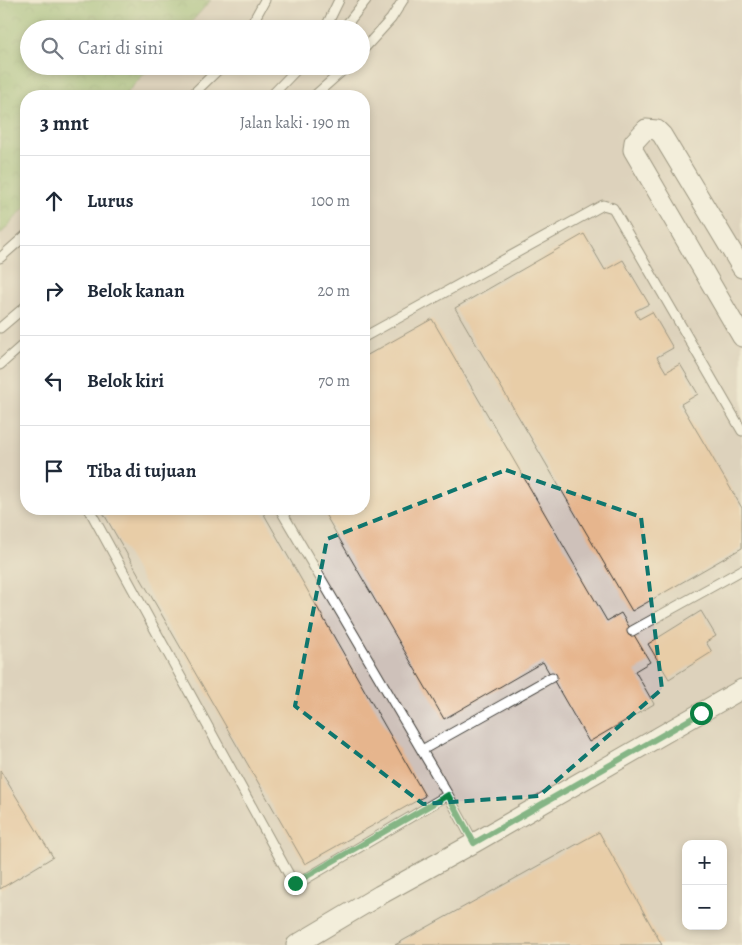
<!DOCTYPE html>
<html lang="id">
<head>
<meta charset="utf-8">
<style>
	body { margin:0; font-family:Alegreya,serif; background:#f6f6f7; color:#1f2937 }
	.controls { position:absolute; right:15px; bottom:15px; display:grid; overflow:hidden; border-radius:10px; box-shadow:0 2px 8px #0003 }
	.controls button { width:45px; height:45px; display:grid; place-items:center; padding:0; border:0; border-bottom:1px solid #e0e1e3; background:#fff; color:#1f2937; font:25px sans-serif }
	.stop { position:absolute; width:15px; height:15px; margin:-11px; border:4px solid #0b8043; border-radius:50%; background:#fff }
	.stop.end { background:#0b8043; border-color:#fff; box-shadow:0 1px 5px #0008 }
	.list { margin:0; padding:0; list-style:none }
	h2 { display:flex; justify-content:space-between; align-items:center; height:65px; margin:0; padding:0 20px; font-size:21px }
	h2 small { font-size:16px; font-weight:400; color:#747a83 }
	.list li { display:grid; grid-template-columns:32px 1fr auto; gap:15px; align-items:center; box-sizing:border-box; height:90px; padding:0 20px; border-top:1px solid #e0e1e3 }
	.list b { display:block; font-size:19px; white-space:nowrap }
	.list em { font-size:16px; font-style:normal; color:#747a83 }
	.icon { flex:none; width:28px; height:28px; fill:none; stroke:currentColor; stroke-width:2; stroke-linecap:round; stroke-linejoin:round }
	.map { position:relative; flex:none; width:742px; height:945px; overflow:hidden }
	.search { position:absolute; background:#fff; box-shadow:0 2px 8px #0003; left:20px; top:20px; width:350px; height:55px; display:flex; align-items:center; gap:12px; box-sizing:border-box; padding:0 18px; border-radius:28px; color:#747a83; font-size:19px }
	.panel { position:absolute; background:#fff; box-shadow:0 2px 8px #0003; left:20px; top:90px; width:350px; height:425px; border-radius:20px }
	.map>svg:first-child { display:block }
	.industrial { fill:#cec1ba; fill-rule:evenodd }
	.forest { fill:url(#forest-crowns); stroke:#546945 }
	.building { fill:#e6b58d }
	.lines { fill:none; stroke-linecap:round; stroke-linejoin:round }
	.lane-casing { stroke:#3b3934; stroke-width:11 }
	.street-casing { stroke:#3b3934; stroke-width:21 }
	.lane { stroke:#fff; stroke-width:9 }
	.street { stroke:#fff; stroke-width:19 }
	.route { stroke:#0b8043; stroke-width:6 }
	.marked { fill:none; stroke:#0f766e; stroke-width:4; stroke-dasharray:10 6; stroke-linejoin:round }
</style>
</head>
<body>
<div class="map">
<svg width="742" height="945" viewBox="0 0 742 945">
	<defs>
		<pattern id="forest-crowns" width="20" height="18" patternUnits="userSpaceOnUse" patternTransform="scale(1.25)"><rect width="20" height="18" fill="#8bb66e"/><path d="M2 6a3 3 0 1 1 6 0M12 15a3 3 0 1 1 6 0" fill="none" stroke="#71935a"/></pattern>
	</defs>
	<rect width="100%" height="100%" fill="#f7f3e8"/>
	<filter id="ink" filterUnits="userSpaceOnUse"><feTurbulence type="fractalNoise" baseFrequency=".02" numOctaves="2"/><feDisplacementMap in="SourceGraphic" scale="10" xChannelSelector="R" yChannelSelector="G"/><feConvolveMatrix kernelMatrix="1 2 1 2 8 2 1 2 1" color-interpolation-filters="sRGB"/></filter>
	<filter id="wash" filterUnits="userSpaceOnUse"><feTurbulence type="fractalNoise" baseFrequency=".0096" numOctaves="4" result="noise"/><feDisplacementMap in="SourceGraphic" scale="20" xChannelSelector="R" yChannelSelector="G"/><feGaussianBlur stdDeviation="1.12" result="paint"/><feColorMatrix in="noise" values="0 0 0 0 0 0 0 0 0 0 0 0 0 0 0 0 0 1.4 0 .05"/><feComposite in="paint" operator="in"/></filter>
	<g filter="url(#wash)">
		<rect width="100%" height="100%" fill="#eae0bd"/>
		<path class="industrial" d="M0,0H742V945H0ZM29,29H361V66H29ZM26,96H364V509H26ZM686,844H723V926H686Z"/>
		<path class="forest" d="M0,0H211L185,29H29V66H151L124,96H26V206L0,235Z"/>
		<g id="blocks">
			<path class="building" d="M584,234L605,270L623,260L649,304L635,311L639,319L652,312L673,348L657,357L666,372L680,364L698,394L681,404L742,508V548L632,611L455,308Z
				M432,319L607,621L621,613L650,662L635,671L654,704L589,742L543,662L444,719L322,509H364V357Z
				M101,509H261L425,796L305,864Z
				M701,611L716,636L706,642L712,652L669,679L648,644Z
				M0,770L53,857L0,889Z
				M599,832L662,945H395Z"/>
		</g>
	</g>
	<g filter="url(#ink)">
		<use href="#blocks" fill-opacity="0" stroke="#3b3934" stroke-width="1"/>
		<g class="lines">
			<defs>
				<path id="lane" d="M249,29L265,0
					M325,29L339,0
					M340,29L347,24L366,0
					M361,52L391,19L403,0
					M191,96L222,66
					M271,96L300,66
					M314,96L348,66
					M0,258L26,235
					M0,328L26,306
					M364,337L603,205L613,208L742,431
					M0,365L26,342
					M89,509L293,882L297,884L448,795
					M280,509L448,795L474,843
					M632,631L742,570
					M422,750L552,677"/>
				<path id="street" d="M742,268L662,135L657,130L646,129L634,142L633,150L742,337
					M296,945L380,895L474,843L742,689"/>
			</defs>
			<use href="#lane" class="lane-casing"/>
			<use href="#street" class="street-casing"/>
			<use href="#lane" class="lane"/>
			<use href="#street" class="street"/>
		</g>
	</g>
	<g class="lines" filter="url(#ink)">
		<path class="route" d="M295,883L448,795L474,843L701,713"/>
	</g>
	<path d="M0 0H742V945H0ZM506,470L641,517L662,689L539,796L423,804L295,706L327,539Z" fill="#eae0bd" fill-opacity=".55" fill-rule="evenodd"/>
	<path class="marked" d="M506,470L641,517L662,689L539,796L423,804L295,706L327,539Z"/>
</svg>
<div class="controls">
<button>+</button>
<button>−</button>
</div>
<div class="stop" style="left:701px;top:713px"></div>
<div class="stop end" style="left:295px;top:883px"></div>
<div class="search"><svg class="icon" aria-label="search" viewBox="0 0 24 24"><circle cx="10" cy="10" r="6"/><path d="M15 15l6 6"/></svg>Cari di sini</div>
<section class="panel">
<h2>3 mnt<small>Jalan kaki · 190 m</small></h2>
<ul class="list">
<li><svg class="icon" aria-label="ahead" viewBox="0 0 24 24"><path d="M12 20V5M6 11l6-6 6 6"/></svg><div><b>Lurus</b></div><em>100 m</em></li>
<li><svg class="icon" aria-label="right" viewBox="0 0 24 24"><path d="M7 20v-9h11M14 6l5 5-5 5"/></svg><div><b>Belok kanan</b></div><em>20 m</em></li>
<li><svg class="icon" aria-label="left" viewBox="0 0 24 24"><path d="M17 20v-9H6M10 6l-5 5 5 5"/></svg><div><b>Belok kiri</b></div><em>70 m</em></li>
<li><svg class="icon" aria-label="arrive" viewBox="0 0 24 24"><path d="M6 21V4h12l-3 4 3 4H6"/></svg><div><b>Tiba di tujuan</b></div></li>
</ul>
</section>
</div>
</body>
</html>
